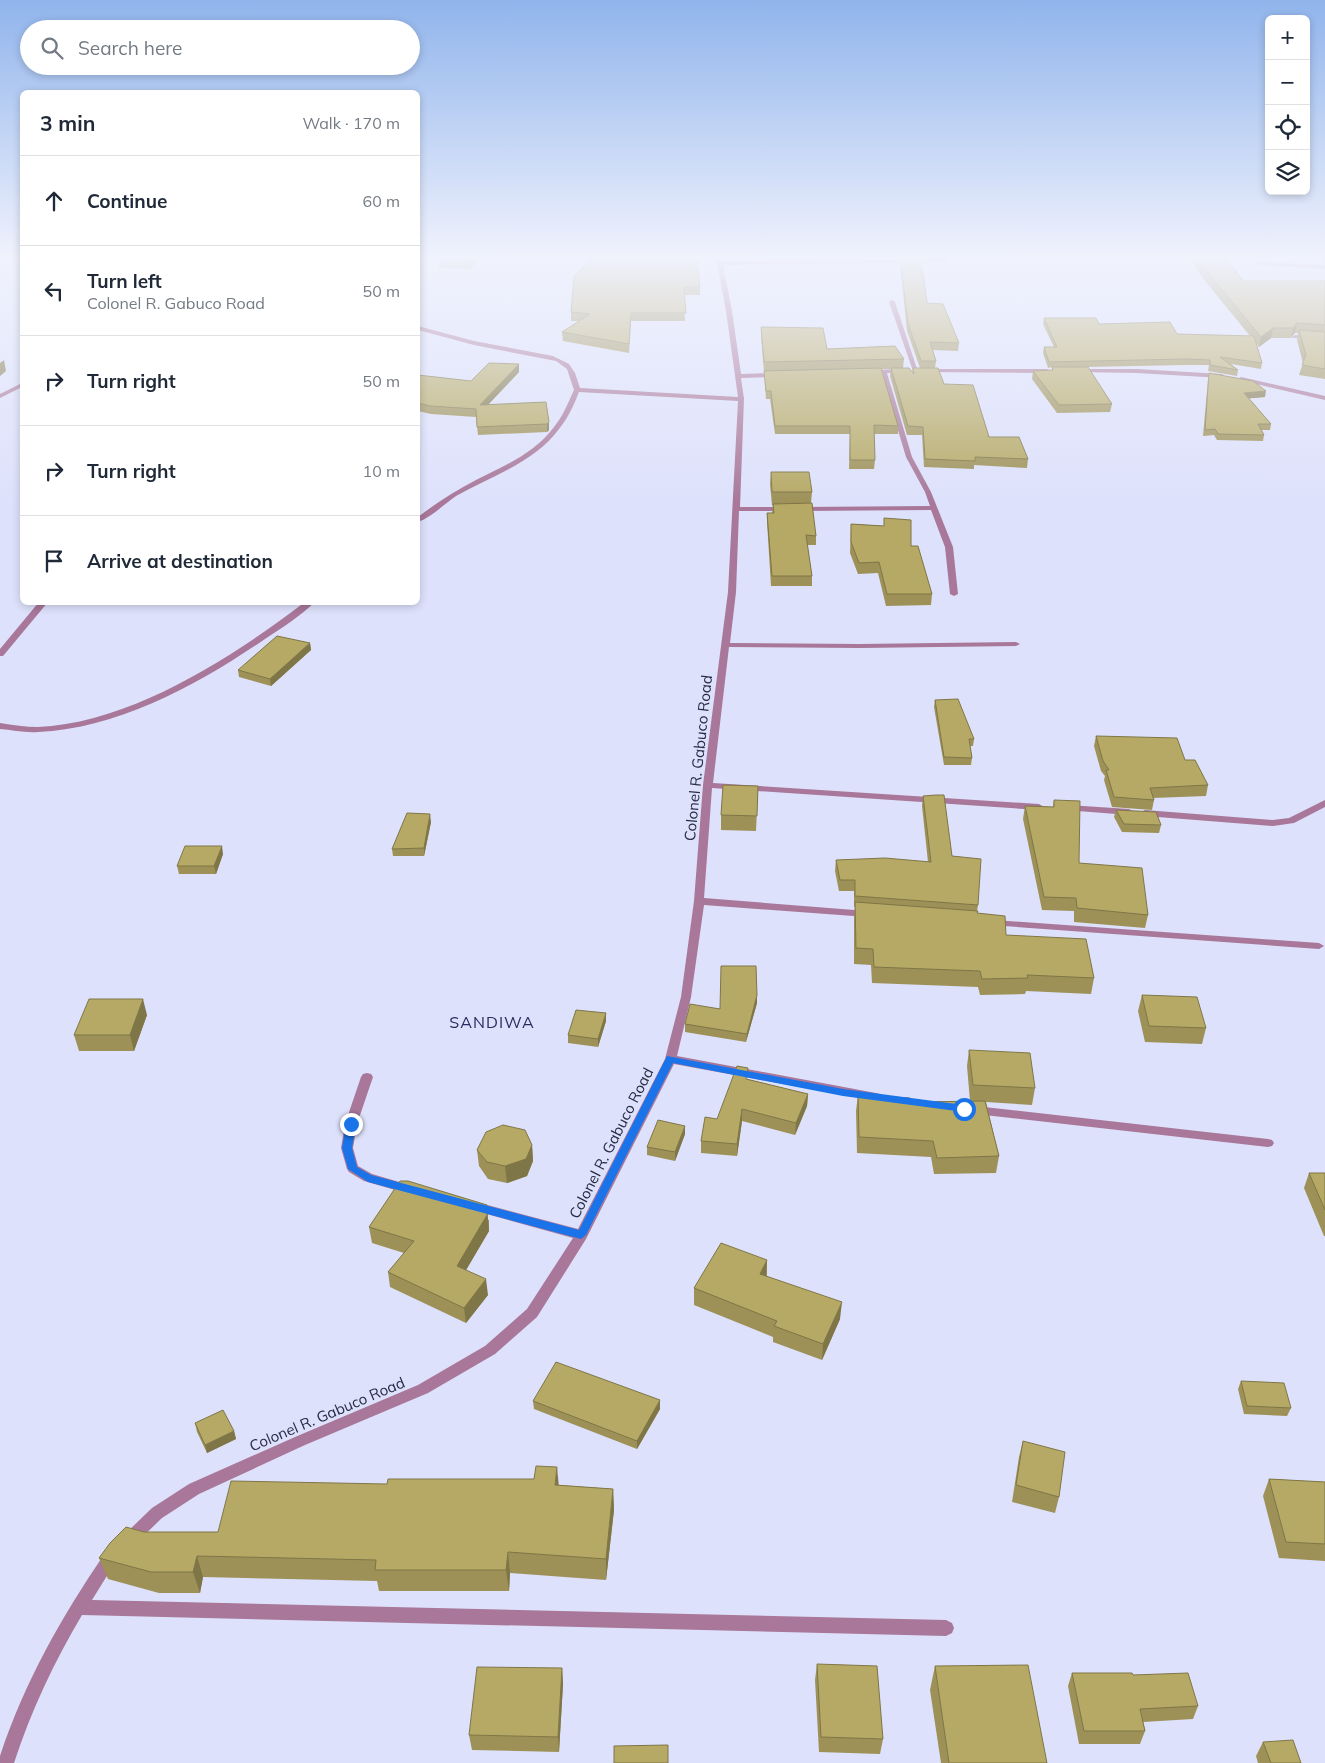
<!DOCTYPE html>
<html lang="en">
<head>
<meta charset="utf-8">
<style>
	body { margin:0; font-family:Mulish,sans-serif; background:#f6f6f7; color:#1f2937 }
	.controls { position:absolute; right:15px; top:15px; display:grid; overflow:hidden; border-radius:8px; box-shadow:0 2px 8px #0003 }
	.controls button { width:45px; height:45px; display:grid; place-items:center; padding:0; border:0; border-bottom:1px solid #e0e1e3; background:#fff; color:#1f2937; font:25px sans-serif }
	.stop { position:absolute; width:15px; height:15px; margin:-11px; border:4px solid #1a73e8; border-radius:50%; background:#fff }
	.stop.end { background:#1a73e8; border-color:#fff; box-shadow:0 1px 5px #0008 }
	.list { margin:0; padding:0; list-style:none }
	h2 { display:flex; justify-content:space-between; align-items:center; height:65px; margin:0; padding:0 20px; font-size:21px }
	h2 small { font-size:16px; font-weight:400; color:#747a83 }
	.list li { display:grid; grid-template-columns:32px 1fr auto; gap:15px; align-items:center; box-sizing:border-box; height:90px; padding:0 20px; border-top:1px solid #e0e1e3 }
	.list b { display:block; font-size:19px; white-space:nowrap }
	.list p { margin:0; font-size:16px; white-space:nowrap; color:#747a83 }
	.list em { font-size:16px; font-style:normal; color:#747a83 }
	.icon { flex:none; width:28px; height:28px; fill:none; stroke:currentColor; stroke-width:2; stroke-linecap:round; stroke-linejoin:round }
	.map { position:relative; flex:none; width:1325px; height:1763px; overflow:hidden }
	.search { position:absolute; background:#fff; box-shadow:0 2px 8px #0003; left:20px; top:20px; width:400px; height:55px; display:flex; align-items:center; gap:12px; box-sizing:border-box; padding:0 18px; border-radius:28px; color:#747a83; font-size:19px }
	.panel { position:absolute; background:#fff; box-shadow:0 2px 8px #0003; left:20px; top:90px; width:400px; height:515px; border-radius:8px }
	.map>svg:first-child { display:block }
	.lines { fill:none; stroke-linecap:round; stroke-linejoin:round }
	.service { fill:#a87799; fill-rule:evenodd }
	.minor { fill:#a87799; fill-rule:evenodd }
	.wall { fill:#9d9157 }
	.shaded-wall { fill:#7f7647 }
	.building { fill:#b6a965; stroke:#7f7647 }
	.route { fill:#1a73e8 }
	.labels { text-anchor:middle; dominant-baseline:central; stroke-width:4; stroke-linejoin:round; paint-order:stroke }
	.street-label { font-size:15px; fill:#282b44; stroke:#dde1fb }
	.neighbourhood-label { font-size:16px; letter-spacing:1px; fill:#292b5e; stroke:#dde1fb }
</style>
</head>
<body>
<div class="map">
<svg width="1325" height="1763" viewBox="0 0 1325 1763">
	<rect width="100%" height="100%" fill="#dde1fb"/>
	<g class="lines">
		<path class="service" d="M1260,262L1325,265V269L1258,265V263Z
			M1295,335L1325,336V340L1293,338L1292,337Z"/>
		<path class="minor" d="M714,257H719L722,261L946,258L949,260L946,262L723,265L732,311L741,374L777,373L780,375L777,377L741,378L744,399L740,507H786L790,509L786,511H739L736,592L730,643L860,644L1016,642L1020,644L1016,646L860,648L729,647L713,783L1039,804L1044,807L1039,810L712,788L704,898L867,911L872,914L867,917L704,905L691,997L677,1056L876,1093L880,1094L882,1097L880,1100L876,1101L674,1064L586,1239L537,1317L495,1354L428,1393L305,1445L199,1494L162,1518L135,1544L130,1546L125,1544L122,1539L125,1534L152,1508L189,1484L295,1437L418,1385L485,1346L527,1309L573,1238L472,1210L470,1207L472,1204L476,1202L578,1229L665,1059L681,997L694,901L703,785L728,592L738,401L579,392C574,405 568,418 559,429C534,463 491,476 456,496C444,504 432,517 418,522V517C436,503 455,491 476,480C504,466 535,453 554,427C563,416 568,403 574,390L567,369L556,361L474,345L418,330V326L474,341L553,356L569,364L575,373L580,388L738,397L726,311L717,263Z
			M1321,257H1325V262L1323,261Z
			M892,300L895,302L918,372L913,371L889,302Z
			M905,369L907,370V372L887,373L912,457L931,492L953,547L958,594L954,596L950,594L945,547L931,510L800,511L796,509L800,507L930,506L925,492L906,457L881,373L869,374L866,372L869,370Z
			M927,369H1047L1050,371L1047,373L925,372V370Z
			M1079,369H1137L1222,374L1225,376L1222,378L1137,373L1077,372V370Z
			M1241,377L1325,396V400L1239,380L1238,379Z
			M22,383V387L0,398V394Z
			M39,602H48L3,656H0V649Z
			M305,602H315C300,616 282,628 265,639C201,683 118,729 38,732C26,733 12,730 0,729V723C12,725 26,727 38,727C131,723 233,657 305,602Z
			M1325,800V807L1294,823L1273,826L1145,816L1140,813L1145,810L1273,820L1289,818Z
			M1068,805L1129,809L1134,812L1129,815L1065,810L1063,808L1065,806Z
			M994,920L1319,943L1324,946L1319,949L990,925L989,923L990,921Z
			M367,1073L371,1074L373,1077L357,1124L353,1148L358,1166L372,1174L413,1186L415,1189L413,1192L409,1194L364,1181L349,1172L347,1169L341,1148L345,1124L361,1077L363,1074Z
			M975,1106L1268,1139L1272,1140L1274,1143L1272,1146L1268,1147L975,1114L971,1113L969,1110L971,1107Z
			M110,1551L115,1553L118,1558L92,1600L946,1620L952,1623L954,1628L952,1633L946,1636L82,1615C54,1662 31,1711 14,1763H0V1756C25,1681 61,1618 105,1553Z"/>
	</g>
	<path class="wall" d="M480,257L470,269L439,268V260Z
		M587,257H697L700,287V295H684L685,321H631L629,353L563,341L562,332L579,321H571V312L589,261Z
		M805,257H836L806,258Z
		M1189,257H1226L1243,281H1325V379L1299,375L1303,363L1297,340L1298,333H1295L1291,338H1271L1259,347L1256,343L1262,363L1261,369L1231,364L1238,370L1237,376L1208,371L1209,365H1185L1085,367L1112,404L1110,412L1057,413L1032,379L1033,371L1052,370V367L1048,368L1043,353L1044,347H1054L1043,324L1044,318L1099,324L1177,334L1250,336L1201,276Z
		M900,258L927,303L959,343L958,351L932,350L936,361L935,368L944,384L989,437L1028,459L1027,468L974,465V469L924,467L922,435H907L890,376L891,369H882L898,426V434H874L875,460L874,469H849L850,434H775L770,399H766L764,372L761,336V327L827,349L904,359L903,368L912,373L913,368H920L907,331L900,264Z
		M519,372L488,405L549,422V430L547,432L478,435L476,417L431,414L418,411V375L471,381Z
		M1209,373L1265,397L1249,398L1271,424L1270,430H1261L1264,435L1263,441L1217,440L1214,435L1203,436L1208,379Z
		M771,472L812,492L811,503L816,536V545H807L812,576V586H771L767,522V513H772L773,505H772L770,484Z
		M884,518L911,546L932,594L931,605L886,606L878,573L858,574L850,553L851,524L884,526Z
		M310,643L311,650L271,686L239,677L238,670Z
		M935,700L974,739L973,746H970L972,758L971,765H944L934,707Z
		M1096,736L1185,760L1208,785L1206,796L1153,798L1154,800L1152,810L1112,807L1104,780L1105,776L1101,771L1094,746Z
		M758,786L756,831L721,830V815Z
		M923,796L952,856L978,905L977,911V913L1006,935L1094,978L1091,994L1026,991L1025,994L980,995L978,987L872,983L871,965L854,964V918L855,907H854V891H839L835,871L836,860L928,862L922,806Z
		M1054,800L1079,863L1148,915L1145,928L1074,922V911L1042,910L1023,819L1025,806L1053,807Z
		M1116,810L1161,825L1159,833L1122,832L1114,817Z
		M431,822L424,856H393L392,849Z
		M223,854L216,874H179L177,866Z
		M757,995V1003L746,1042L685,1032V1024L720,1009Z
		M1142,995L1206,1028L1202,1044L1145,1042L1138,1011Z
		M606,1013V1021L598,1047L568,1043V1035Z
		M147,1015L134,1051H79L74,1035Z
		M969,1050L1035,1088L1032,1105L986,1102L999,1156L996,1173L934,1174L931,1157L857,1153L856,1111L858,1095L911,1102L970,1101L967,1066Z
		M747,1079L808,1094L807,1106L795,1135L742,1121L737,1156L701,1153V1141L717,1119Z
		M685,1134L675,1161L647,1155V1147Z
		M532,1145L533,1161L527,1176L507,1183L488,1179L479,1166L477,1150Z
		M1309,1173H1325V1236H1324L1304,1188Z
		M489,1220V1231L466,1270L488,1295L466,1323L390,1287L388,1272L404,1253L372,1243L369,1227Z
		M767,1260V1276L840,1319L822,1360L773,1342V1337L694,1305V1288Z
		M1241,1381L1291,1408L1287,1416L1244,1414L1238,1389Z
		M533,1401L660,1409L637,1449L534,1409Z
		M195,1423L234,1431L236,1439L207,1453L197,1432Z
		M1023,1441L1059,1497L1055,1513L1012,1502L1019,1457Z
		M1269,1479L1325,1482V1561L1279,1558L1263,1496Z
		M387,1484L559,1485L613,1489L614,1510L606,1580L510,1573L509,1591H379L377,1581L203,1577L200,1593H159L108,1579L99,1558L144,1532H218Z
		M817,1664L883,1739L880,1754L819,1752L815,1680Z
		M935,1666L1047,1763H941L930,1690Z
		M562,1668L563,1684L559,1752L472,1750L469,1735Z
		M1072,1673L1133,1675L1198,1706L1193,1719L1143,1722L1145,1731L1140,1744H1079L1068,1686Z
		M1263,1742L1301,1763H1258L1256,1756Z"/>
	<path class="shaded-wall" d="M473,257H480L470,269L469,261Z
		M1297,323L1295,333L1291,338L1293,328Z
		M1273,328L1271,338L1259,347L1261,337Z
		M4,360L6,371L0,376V363Z
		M519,364V372L480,413V405Z
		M1266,391L1265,397L1243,399L1244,393Z
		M549,422V430L547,432V424Z
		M310,643L311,650L271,686L270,679Z
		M430,814L431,822L424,856V848Z
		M222,846L223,854L216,874L214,866Z
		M757,995V1003L746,1042L747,1034Z
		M143,999L147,1015L134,1051L130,1035Z
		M606,1013V1021L598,1047V1039Z
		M808,1094L807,1106L795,1135L796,1123Z
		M742,1109V1121L737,1156V1144Z
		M685,1126V1134L675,1161V1152Z
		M532,1145L533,1161L527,1176L507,1183L505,1166Z
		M487,1205L489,1231L459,1282L457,1266Z
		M767,1260L766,1277L760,1274Z
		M486,1279L488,1295L466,1323L464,1308Z
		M842,1302L840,1319L822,1360L823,1344Z
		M660,1400V1409L637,1449V1441Z
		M234,1431L236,1439L207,1453L205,1445Z
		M557,1467L559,1488L555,1485Z
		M613,1489L614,1510L606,1580V1559Z
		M508,1552L510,1573L509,1591L506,1570Z
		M197,1556L203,1577L200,1593L193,1572Z
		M562,1668L563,1684L559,1752L558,1737Z"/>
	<path class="building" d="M441,257H473L469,261L439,260Z
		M593,257H697L700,287H684L686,313H631L629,344L562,332L590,314L571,312L574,276Z
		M1197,257H1226L1243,281H1325V325L1297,323L1293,328H1273L1261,337L1203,267Z
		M900,258H921L927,303L943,304L959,343L930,342L936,361H921L908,324Z
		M1044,318H1096L1099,324L1170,322L1177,334L1254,336L1262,363L1220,357L1238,370L1210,365V360L1186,359L1049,362L1044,347H1057Z
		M761,327L823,328L827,349L895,346L904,359L764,362Z
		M1299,330L1325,332V369L1302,365L1306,355Z
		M489,363L519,364L480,405L546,402L549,422L547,424L477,427L476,409L430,406L418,403V375L471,381Z
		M1052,367H1088L1112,404L1059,405L1033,371L1053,370Z
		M881,368L898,426L874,425L875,460H850V426H775L771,391H766L764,371Z
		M891,368H909L914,374L913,368H938L944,384L973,385L989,437H1019L1028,459L975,457V461L925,459L923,427L908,426Z
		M1209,373L1253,381L1266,391L1244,393L1271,424H1258L1264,435L1218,434L1215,429L1205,430Z
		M771,472H809L812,492H772Z
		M812,503L816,536L806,535L812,576H772L767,513H774L773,504Z
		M884,518L911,520V546H918L932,594H887L879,562L859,563L851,542V524L884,526Z
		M277,636L310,643L270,679L238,670Z
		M958,699L974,739H969L972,758L944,757L935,700Z
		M1096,736L1177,738L1185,760H1195L1208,785L1150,788L1154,800L1114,797L1106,770H1109L1103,761Z
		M723,785L758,786L757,816L721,815Z
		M936,795H944L952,856L981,859L978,905L855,896V880H840L836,860L885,858L931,862L923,796Z
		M1054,800L1080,801L1079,863L1142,868L1148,915L1077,908L1076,898L1044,897L1025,806L1054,807Z
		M1116,810L1156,812L1161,825L1124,824Z
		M407,813L430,814L424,848L392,849Z
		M185,846H222L214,866H177Z
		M855,902L978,911L977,913L1005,916L1006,935L1086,939L1094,978L1027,975L1028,978L982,979L980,971L874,967L873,949L856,948Z
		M721,966H756L757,995L747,1034L685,1024L690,1004L720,1009Z
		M1142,995L1197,997L1206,1028L1149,1026Z
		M89,999H143L130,1035H74Z
		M576,1010L606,1013L598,1039L568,1035Z
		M969,1050L1030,1053L1035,1088L973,1085Z
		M737,1066L748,1068L746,1079L808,1094L796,1123L742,1109L737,1144L701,1141L705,1117L717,1119Z
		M858,1095L910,1098L911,1102L985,1101L999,1156L937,1158L933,1141L859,1137Z
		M658,1120L685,1126L675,1152L647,1147Z
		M503,1125L525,1130L532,1145L526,1159L505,1166L487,1162L477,1150L486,1132Z
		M1309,1173H1325V1210Z
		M400,1181H408L487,1205V1215L457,1266L486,1279L464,1308L388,1272L414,1241L369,1227Z
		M721,1243L767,1260L760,1274L842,1302L823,1344L774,1326L777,1321L694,1288Z
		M556,1362L660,1400L637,1441L533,1401Z
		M1241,1381L1284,1383L1291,1408L1247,1406Z
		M223,1410L234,1431L205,1445L195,1423Z
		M1023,1441L1065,1452L1059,1497L1016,1485Z
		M536,1466L557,1467L555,1485L613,1489L606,1559L508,1552L506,1570H375L376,1560L197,1556L193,1572H151L99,1558L110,1543L126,1527L144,1532H218L231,1481L387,1484L388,1479H534Z
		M1269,1479L1325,1482V1544L1286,1542Z
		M817,1664L877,1666L883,1739L821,1737Z
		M1028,1665L1047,1763H949L935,1666Z
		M477,1667L562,1668L558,1737L469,1735Z
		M1072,1673H1132L1133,1675L1188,1673L1198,1706L1140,1709L1145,1731H1084Z
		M1293,1740L1301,1763H1271L1263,1742Z
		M668,1745V1763H614V1746Z"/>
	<linearGradient id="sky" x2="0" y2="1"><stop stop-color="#90b4ec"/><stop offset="0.51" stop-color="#f0f2fd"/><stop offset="1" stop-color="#f0f2fd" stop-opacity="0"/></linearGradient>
	<rect width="1325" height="504" fill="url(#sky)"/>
	<path class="route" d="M667,1056L843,1089L964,1105L969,1109L964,1112L843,1096L673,1063L586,1235L581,1239L368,1182L348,1169L342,1148L346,1124L351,1121L356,1124L352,1148L357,1167L371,1175L579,1230Z"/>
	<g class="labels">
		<g class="street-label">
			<text transform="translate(698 758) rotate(-84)">Colonel R. Gabuco Road</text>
			<text transform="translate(611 1143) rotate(-63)">Colonel R. Gabuco Road</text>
			<text transform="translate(327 1414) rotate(-23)">Colonel R. Gabuco Road</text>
		</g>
		<g class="neighbourhood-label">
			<text x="492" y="1022">SANDIWA</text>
		</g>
	</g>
</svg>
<div class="controls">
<button>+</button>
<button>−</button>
<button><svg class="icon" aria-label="locate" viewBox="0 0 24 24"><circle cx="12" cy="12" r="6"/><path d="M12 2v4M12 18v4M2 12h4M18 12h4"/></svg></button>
<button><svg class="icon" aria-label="layers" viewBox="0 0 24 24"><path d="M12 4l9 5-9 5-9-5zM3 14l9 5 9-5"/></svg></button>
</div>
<div class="stop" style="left:964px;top:1109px"></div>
<div class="stop end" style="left:351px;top:1124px"></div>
<div class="search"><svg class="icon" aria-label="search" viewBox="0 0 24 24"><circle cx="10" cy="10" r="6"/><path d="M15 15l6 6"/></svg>Search here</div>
<section class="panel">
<h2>3 min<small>Walk · 170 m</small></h2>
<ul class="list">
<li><svg class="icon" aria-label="ahead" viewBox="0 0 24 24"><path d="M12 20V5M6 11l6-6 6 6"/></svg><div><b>Continue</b></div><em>60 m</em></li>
<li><svg class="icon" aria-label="left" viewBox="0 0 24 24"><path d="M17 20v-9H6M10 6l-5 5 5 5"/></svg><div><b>Turn left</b><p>Colonel R. Gabuco Road</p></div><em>50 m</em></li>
<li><svg class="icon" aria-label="right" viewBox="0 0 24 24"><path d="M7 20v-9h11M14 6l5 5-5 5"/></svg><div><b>Turn right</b></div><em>50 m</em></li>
<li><svg class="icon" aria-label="right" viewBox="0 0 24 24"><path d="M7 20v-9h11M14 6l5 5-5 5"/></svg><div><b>Turn right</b></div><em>10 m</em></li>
<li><svg class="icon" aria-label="arrive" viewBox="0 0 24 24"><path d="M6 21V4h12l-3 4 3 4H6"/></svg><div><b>Arrive at destination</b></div></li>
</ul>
</section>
</div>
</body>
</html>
